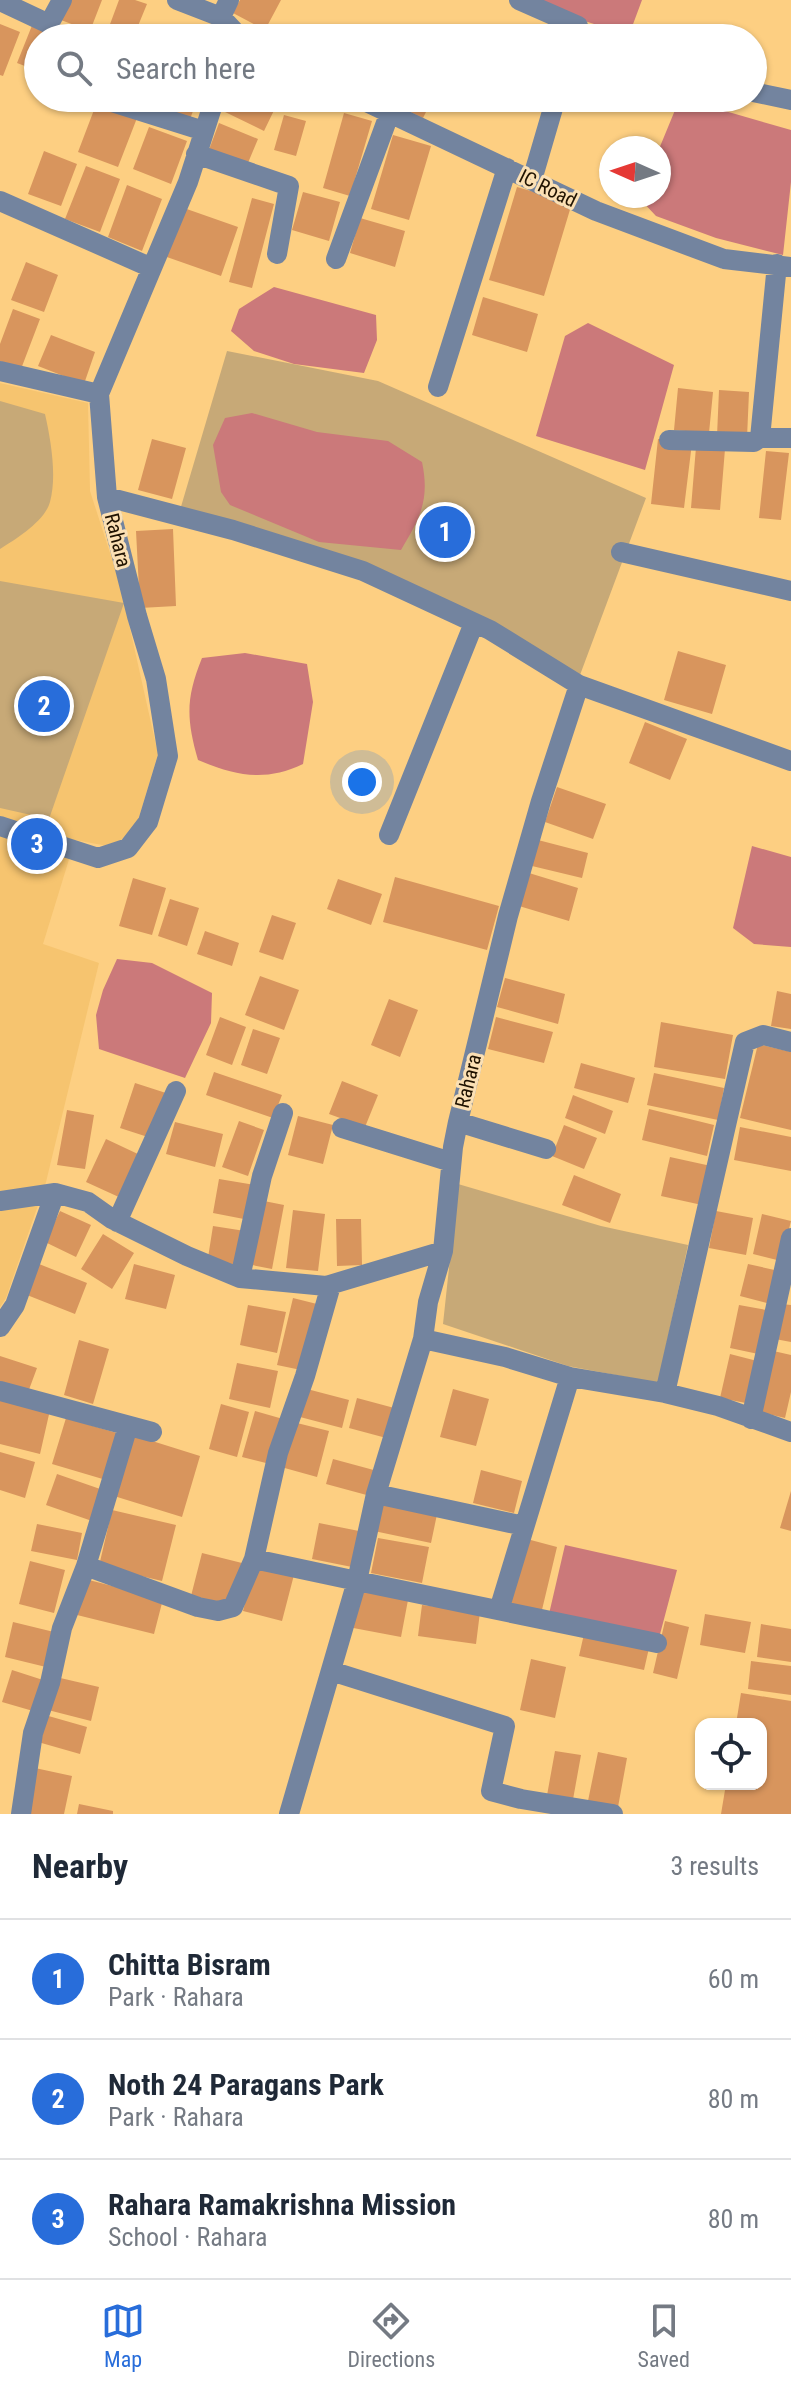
<!DOCTYPE html>
<html lang="en">
<head>
<meta charset="utf-8">
<style>
	body { margin:0; font-family:"Roboto Condensed",sans-serif; background:#f2f2f3; color:#1f2937 }
	.controls { position:absolute; right:24px; bottom:24px; display:grid; overflow:hidden; border-radius:16px; box-shadow:0 2px 6px #0004 }
	.controls button { width:72px; height:72px; display:grid; place-items:center; padding:0; border:0; border-bottom:2px solid #e0e1e3; background:#fff; color:#1f2937; font:40px sans-serif }
	.compass { position:absolute; left:599px; top:136px; width:72px; height:72px; border-radius:50%; background:#fff; box-shadow:0 2px 6px #0004; rotate:273deg }
	.you { position:absolute; left:362px; top:782px; width:28px; height:28px; margin:-20px; border:6px solid #fff; border-radius:50%; background:#1a73e8; box-shadow:0 0 0 12px #1a73e833 }
	.badge { display:grid; place-items:center; width:52px; height:52px; border-radius:50%; background:#286dda; color:#fff; font-size:26px; font-weight:700 }
	.pin { position:absolute; translate:-50% -50%; border:4px solid #fff; box-shadow:0 2px 8px #0006 }
	.list { margin:0; padding:0; list-style:none }
	h2 { display:flex; justify-content:space-between; align-items:center; height:104px; margin:0; padding:0 32px; font-size:34px }
	h2 small { font-size:26px; font-weight:400; color:#747a83 }
	.list li { display:grid; grid-template-columns:52px 1fr auto; gap:24px; align-items:center; box-sizing:border-box; height:120px; padding:0 32px; border-top:2px solid #e0e1e3 }
	.list b { display:block; font-size:30px; white-space:nowrap }
	.list p { margin:0; font-size:26px; white-space:nowrap; color:#747a83 }
	.list em { font-size:26px; font-style:normal; color:#747a83 }
	.icon { flex:none; width:44px; height:44px; fill:none; stroke:currentColor; stroke-width:2; stroke-linecap:round; stroke-linejoin:round }
	.map { position:relative; flex:none; width:791px; height:1814px; overflow:hidden }
	.search { position:absolute; background:#fff; box-shadow:0 2px 6px #0004; left:24px; right:24px; top:24px; height:88px; display:flex; align-items:center; gap:20px; box-sizing:border-box; padding:0 28px; border-radius:44px; color:#747a83; font-size:30px }
	.sheet { height:464px; background:#fff }
	nav { display:flex; justify-content:space-around; align-items:center; box-sizing:border-box; height:112px; border-top:2px solid #e0e1e3; background:#fff; font-size:22px; color:#747a83 }
	nav a { display:grid; justify-items:center; gap:4px }
	nav .on { color:#286dda }
	.map>svg:first-child { display:block }
	.built { fill:#f6c46f }
	.green { fill:#c7a977 }
	.water { fill:#cb797a }
	.building { fill:#d8955d }
	.lines { fill:none; stroke-linecap:round; stroke-linejoin:round }
	.street { stroke:#73849f; stroke-width:20 }
	.labels { text-anchor:middle; dominant-baseline:central; stroke-width:6; stroke-linejoin:round; paint-order:stroke }
	.street-label { font-size:20px; fill:#1f1200; stroke:#fbe0b4 }
</style>
</head>
<body>
<div class="map">
<svg width="791" height="1814" viewBox="0 0 791 1814">
	<rect width="100%" height="100%" fill="#fdcf82"/>
	<path class="built" d="M0,383L88,403L90,491L120,584L158,754L136,827L113,847L75,840L43,944L99,963L46,1182L6,1298L0,1307Z"/>
	<path class="green" d="M227,351L378,381L646,498L580,675L495,623L180,510Z
		M0,401L45,414C51,441 57,476 50,502C45,521 16,539 0,549Z
		M0,581L124,603L49,819L0,808Z
		M458,1184L601,1226L688,1245L658,1383L568,1366L443,1324Z"/>
	<path class="water" d="M539,0H642L629,35L537,6Z
		M680,98L791,130V182L783,255L716,238L656,216L639,198L659,196V149Z
		M274,287L376,315L377,340L364,373L294,364L254,351L231,331L239,309Z
		M588,323L674,365L645,470L536,436L565,336Z
		M252,413L317,432L388,441L422,462C430,500 420,518 401,550L319,542L230,505L221,492L213,445L225,418Z
		M245,653L307,664L313,702L303,764C265,782 236,776 198,760C186,718 186,698 202,658Z
		M752,846L791,857V947L754,944L733,928Z
		M117,959L152,963L212,993L211,1023L185,1078L99,1049L96,1015L103,990Z
		M565,1545L677,1570L659,1638L549,1614Z"/>
	<path class="building" d="M68,0H102L90,31L61,20Z
		M119,0H135L147,4L133,38H113L106,35Z
		M240,0H281L265,30L233,13Z
		M33,23L60,34L59,38H38V71L17,63Z
		M0,24L20,32L3,76L0,75Z
		M164,98H198L190,119L161,107Z
		M229,98H280L264,131L223,111Z
		M394,98H433L423,118L392,103Z
		M517,98H552L549,108Z
		M97,102L137,118L118,167L78,152Z
		M344,113L372,121L350,196L323,188Z
		M284,115L306,121L296,156L274,150Z
		M219,123L258,139L245,170L207,155Z
		M149,127L187,141L171,184L133,169Z
		M393,135L431,146L409,220L371,209Z
		M44,151L77,164L61,206L28,194Z
		M86,166L120,179L100,232L65,219Z
		M127,185L162,199L142,251L108,237Z
		M517,187L572,203L544,296L489,280Z
		M303,192L340,202L329,241L292,230Z
		M252,198L274,204L252,288L229,282Z
		M181,207L238,227L221,276L164,256Z
		M360,218L405,231L395,267L350,253Z
		M26,262L58,275L44,312L11,300Z
		M483,297L538,314L527,352L472,335Z
		M13,309L40,319L21,369L0,361V344Z
		M51,335L95,352L84,384L38,366Z
		M678,388L713,392L709,433L674,430Z
		M719,390L749,392L747,438L717,436Z
		M152,439L186,448L172,499L138,490Z
		M658,439L692,443L684,508L651,504Z
		M696,447L725,449L720,510L691,508Z
		M766,451L789,453L781,520L759,518Z
		M173,529L176,606L140,608L136,531Z
		M678,651L726,665L712,714L664,700Z
		M645,722L687,739L670,780L629,763Z
		M557,787L606,804L593,839L545,822Z
		M538,840L588,853L582,878L532,866Z
		M529,873L578,888L569,921L519,906Z
		M395,877L499,906L487,950L383,922Z
		M133,878L166,888L152,935L119,926Z
		M338,879L382,894L371,925L327,909Z
		M170,899L199,908L187,946L158,936Z
		M272,915L296,923L283,960L259,952Z
		M205,931L239,943L232,966L197,954Z
		M260,976L299,990L284,1030L245,1015Z
		M505,978L565,994L558,1024L497,1007Z
		M777,991L791,994V1029L771,1026Z
		M389,999L418,1010L400,1057L371,1045Z
		M220,1017L246,1027L232,1065L206,1055Z
		M496,1017L553,1032L544,1063L488,1049Z
		M661,1022L733,1035L725,1079L654,1067Z
		M253,1029L280,1038L267,1074L241,1065Z
		M758,1044L791,1052V1130L740,1118Z
		M581,1063L635,1078L628,1103L574,1088Z
		M214,1072L282,1095L273,1118L206,1095Z
		M654,1073L724,1088L718,1120L647,1105Z
		M342,1081L378,1095L365,1127L329,1114Z
		M135,1083L166,1093L151,1138L120,1128Z
		M573,1095L613,1111L605,1134L565,1118Z
		M649,1109L714,1125L707,1156L642,1140Z
		M67,1110L94,1115L85,1169L57,1165Z
		M298,1116L333,1125L323,1164L288,1155Z
		M239,1121L264,1130L248,1176L222,1167Z
		M175,1122L223,1134L215,1167L166,1154Z
		M564,1125L597,1138L584,1169L552,1156Z
		M740,1127L791,1137V1171L734,1160Z
		M106,1139L140,1155L121,1198L86,1182Z
		M670,1157L711,1166L702,1205L661,1196Z
		M574,1175L621,1194L610,1223L562,1205Z
		M219,1179L255,1185L249,1220L213,1213Z
		M259,1200L284,1205L272,1269L247,1264Z
		M293,1210L325,1214L318,1271L286,1268Z
		M60,1211L91,1225L76,1257L45,1242Z
		M716,1211L753,1218L746,1255L709,1248Z
		M762,1214L791,1221L781,1261L753,1254Z
		M336,1219H361L362,1265L337,1266Z
		M213,1226L245,1231L238,1269L207,1264Z
		M103,1234L134,1253L112,1289L81,1269Z
		M39,1264L87,1283L75,1314L27,1295Z
		M134,1264L175,1275L166,1309L125,1299Z
		M748,1264L779,1271L771,1304L740,1296Z
		M293,1298L317,1304L301,1370L277,1365Z
		M781,1304L791,1305V1342L775,1339Z
		M248,1305L286,1312L277,1353L240,1345Z
		M739,1305L772,1311L763,1355L730,1348Z
		M79,1340L109,1349L93,1404L64,1395Z
		M769,1350L791,1355V1392L785,1418L756,1411Z
		M730,1354L761,1362L751,1404L720,1398Z
		M0,1356L37,1368L27,1395L0,1386Z
		M237,1363L278,1371L270,1408L229,1399Z
		M307,1389L349,1400L342,1428L300,1417Z
		M453,1389L489,1399L476,1446L440,1437Z
		M0,1398L50,1410L40,1454L0,1444Z
		M357,1398L398,1409L390,1439L349,1428Z
		M221,1404L249,1412L237,1457L209,1449Z
		M255,1411L283,1419L270,1464L242,1457Z
		M66,1418L120,1434L106,1480L52,1464Z
		M293,1422L329,1431L317,1477L281,1467Z
		M133,1435L200,1456L182,1517L114,1496Z
		M0,1452L35,1462L25,1498L0,1490Z
		M333,1459L381,1472L374,1497L326,1484Z
		M481,1470L522,1481L514,1513L473,1503Z
		M57,1474L103,1490L92,1521L46,1505Z
		M383,1489L440,1500L431,1543L374,1531Z
		M791,1491V1531L780,1528Z
		M112,1510L176,1525L162,1581L99,1566Z
		M319,1523L359,1531L352,1567L312,1559Z
		M37,1524L82,1533L77,1560L31,1551Z
		M378,1538L429,1547L422,1583L371,1573Z
		M527,1539L557,1547L541,1614L510,1606Z
		M202,1553L246,1564L235,1607L191,1596Z
		M256,1560L295,1571L282,1621L243,1611Z
		M30,1561L65,1570L54,1613L19,1604Z
		M85,1579L163,1599L154,1634L77,1615Z
		M355,1590L408,1600L401,1637L348,1627Z
		M422,1605L480,1612L476,1644L418,1636Z
		M705,1614L751,1622L745,1653L700,1645Z
		M665,1621L689,1627L677,1679L653,1673Z
		M13,1622L54,1632L46,1667L5,1657Z
		M761,1624L791,1629V1662L757,1657Z
		M584,1634L649,1648L644,1670L579,1656Z
		M531,1659L566,1667L555,1718L520,1710Z
		M751,1661L791,1666V1695L748,1689Z
		M12,1670L43,1680L33,1711L2,1702Z
		M56,1677L99,1687L91,1721L48,1710Z
		M741,1693L791,1701V1814H721L726,1784H761V1724H736Z
		M45,1715L87,1727L80,1754L38,1742Z
		M555,1751L581,1755L572,1805L546,1801Z
		M598,1752L627,1758L618,1807L588,1801Z
		M35,1768L72,1776L64,1814H26Z
		M79,1804L113,1811V1814H77Z"/>
	<g class="lines">
		<path class="street" d="M177,0L221,17
			M229,0L221,17L236,33L234,38
			M519,0L578,26L574,38
			M0,1L49,24L62,0
			M753,92L791,100
			M99,98L204,131
			M358,98L596,211L724,259L791,267
			M196,154L289,186L277,254
			M532,180L556,98
			M0,201L152,268
			M336,259L390,112
			M0,371L99,394
			M438,387L507,168
			M760,438L777,264
			M669,440L754,442L760,438H791
			M107,497L99,394L188,182L215,98
			M621,552L791,591
			M579,685L541,801L508,916L458,1122L453,1147L443,1251L428,1302L423,1339L505,1357L570,1377L665,1393L718,1406L791,1432
			M0,826L98,858L128,848L148,822L168,756L156,679L137,616L107,497L233,530L363,571L490,630L579,685L791,761
			M389,835L474,623
			M458,1122L546,1149
			M342,1128L451,1162
			M0,1201L55,1193L88,1202L112,1219L187,1256L240,1278L326,1286L443,1251
			M117,1222L176,1091
			M240,1278L262,1176L283,1113
			M0,1327L15,1305L55,1193
			M423,1339L376,1494L357,1581L657,1643
			M0,1391L152,1432
			M665,1393L745,1042L763,1035L791,1042
			M751,1419L791,1238
			M376,1494L524,1526
			M254,1559L357,1581L289,1814
			M86,1566L198,1607L218,1611L233,1607L254,1559L278,1453L305,1376L331,1285
			M499,1610L570,1377
			M331,1671L505,1726L491,1791L521,1799L613,1814
			M21,1814L33,1733L50,1683L62,1628L86,1566L128,1426"/>
	</g>
	<g class="labels">
		<g class="street-label">
			<text transform="translate(548 188) rotate(26)">IC Road</text>
			<text transform="translate(118 540) rotate(76)">Rahara</text>
			<text transform="translate(468 1081) rotate(-76)">Rahara</text>
		</g>
	</g>
</svg>
<div class="controls">
<button><svg class="icon" aria-label="locate" viewBox="0 0 24 24"><circle cx="12" cy="12" r="6"/><path d="M12 2v4M12 18v4M2 12h4M18 12h4"/></svg></button>
</div>
<svg class="compass" viewBox="-18 -18 36 36"><path d="M0-13l5 13h-10z" fill="#e53935"/><path d="M0 13l5-13h-10z" fill="#747a83"/></svg>
<div class="you"></div>
<div class="pin badge" style="left:445px;top:532px">1</div>
<div class="pin badge" style="left:44px;top:706px">2</div>
<div class="pin badge" style="left:37px;top:844px">3</div>
<div class="search"><svg class="icon" aria-label="search" viewBox="0 0 24 24"><circle cx="10" cy="10" r="6"/><path d="M15 15l6 6"/></svg>Search here</div>
</div>
<section class="sheet">
<h2>Nearby<small>3 results</small></h2>
<ul class="list">
<li><span class="badge">1</span><div><b>Chitta Bisram</b><p>Park · Rahara</p></div><em>60 m</em></li>
<li><span class="badge">2</span><div><b>Noth 24 Paragans Park</b><p>Park · Rahara</p></div><em>80 m</em></li>
<li><span class="badge">3</span><div><b>Rahara Ramakrishna Mission</b><p>School · Rahara</p></div><em>80 m</em></li>
</ul>
</section>
<nav>
<a class="on"><svg class="icon" aria-label="map" viewBox="0 0 24 24"><path d="M3 6l6-2 6 2 6-2v14l-6 2-6-2-6 2zM9 4v14M15 6v14"/></svg>Map</a>
<a><svg class="icon" aria-label="directions" viewBox="0 0 24 24"><path d="M12 3l9 9-9 9-9-9zM9 14v-3h6M13 9l2 2-2 2"/></svg>Directions</a>
<a><svg class="icon" aria-label="saved" viewBox="0 0 24 24"><path d="M7 4h10v16l-5-4-5 4z"/></svg>Saved</a>
</nav>
</body>
</html>
